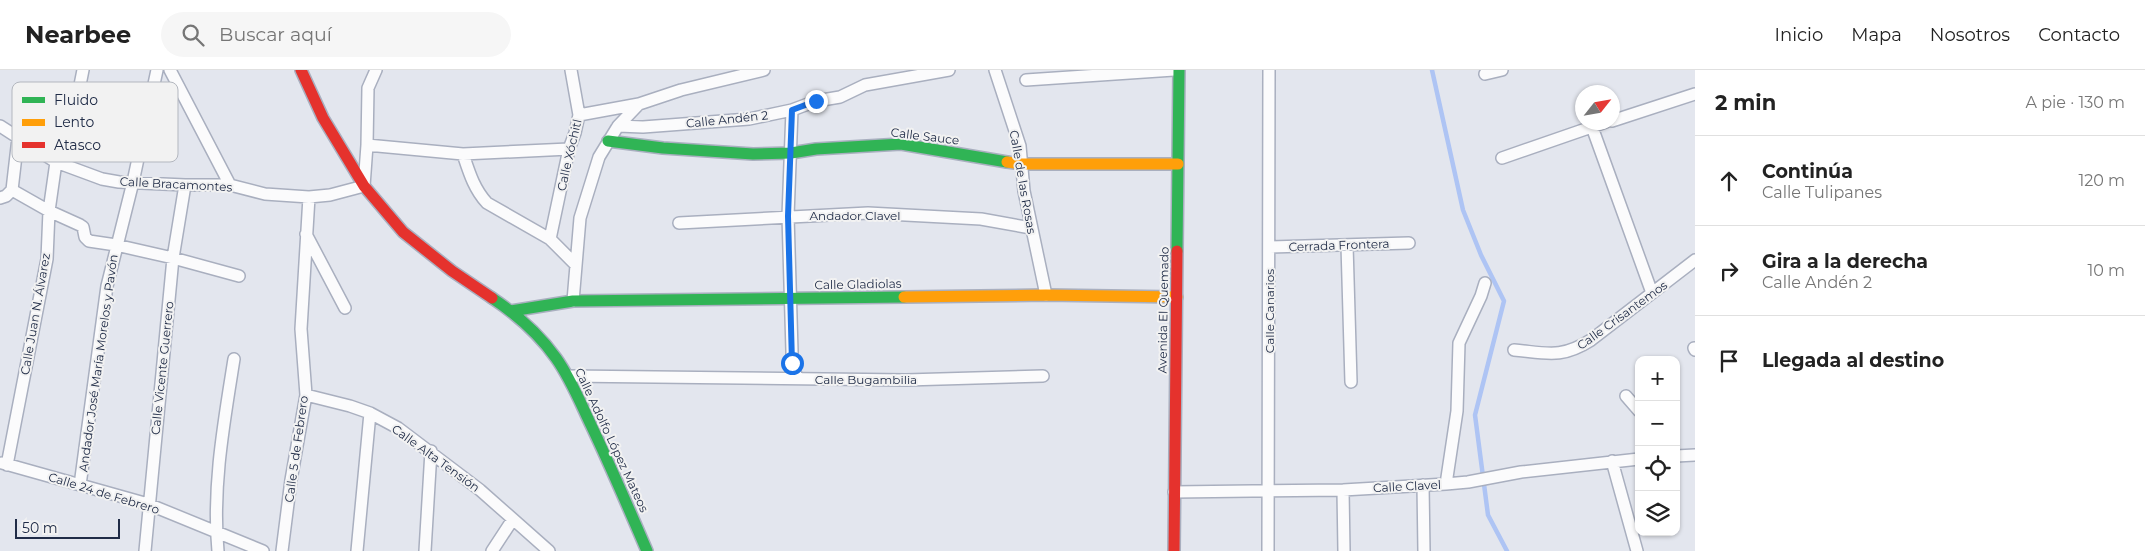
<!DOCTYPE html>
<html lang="es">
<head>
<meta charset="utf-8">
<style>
	body { margin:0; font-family:Montserrat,sans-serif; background:#f6f6f6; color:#222 }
	.controls { position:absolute; right:15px; bottom:15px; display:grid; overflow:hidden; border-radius:10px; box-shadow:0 1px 4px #0004 }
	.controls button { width:45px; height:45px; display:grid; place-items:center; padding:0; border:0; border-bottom:1px solid #e0e0e0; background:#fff; color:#222; font:25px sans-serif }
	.compass { position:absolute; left:1575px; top:15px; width:45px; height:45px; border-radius:50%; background:#fff; box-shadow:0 1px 4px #0004; rotate:59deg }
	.scale { position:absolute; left:15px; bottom:12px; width:105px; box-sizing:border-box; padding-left:5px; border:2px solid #202c47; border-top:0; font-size:14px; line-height:18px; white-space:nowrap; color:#202c47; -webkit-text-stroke:4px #f2f2f2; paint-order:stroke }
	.stop { position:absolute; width:15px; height:15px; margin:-11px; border:4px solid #1a73e8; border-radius:50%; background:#fff }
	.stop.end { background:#1a73e8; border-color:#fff; box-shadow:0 1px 5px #0008 }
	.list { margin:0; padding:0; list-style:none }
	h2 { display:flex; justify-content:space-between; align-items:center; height:65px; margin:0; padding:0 20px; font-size:21px }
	h2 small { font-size:16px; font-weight:400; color:#767676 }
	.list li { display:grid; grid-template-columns:32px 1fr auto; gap:15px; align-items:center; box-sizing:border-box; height:90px; padding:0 20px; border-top:1px solid #e0e0e0 }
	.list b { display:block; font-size:19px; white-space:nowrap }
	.list p { margin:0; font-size:16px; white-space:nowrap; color:#767676 }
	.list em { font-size:16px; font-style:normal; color:#767676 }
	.icon { flex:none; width:28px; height:28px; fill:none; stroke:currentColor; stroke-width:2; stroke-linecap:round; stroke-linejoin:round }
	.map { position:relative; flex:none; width:1695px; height:481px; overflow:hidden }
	header { display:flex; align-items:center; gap:30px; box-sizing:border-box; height:70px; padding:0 25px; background:#fff; border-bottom:1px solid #e0e0e0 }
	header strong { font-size:24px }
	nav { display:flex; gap:28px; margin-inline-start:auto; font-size:18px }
	.search { width:350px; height:45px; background:#f6f6f6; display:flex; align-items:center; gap:12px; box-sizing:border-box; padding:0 18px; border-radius:28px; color:#767676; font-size:19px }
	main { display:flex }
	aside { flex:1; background:#fff }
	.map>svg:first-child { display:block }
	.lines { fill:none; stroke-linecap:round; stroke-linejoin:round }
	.stream { stroke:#aec4f4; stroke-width:4.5 }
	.street-casing { stroke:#a9afbf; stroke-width:14 }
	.fast-casing { stroke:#a9afbf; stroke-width:14 }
	.slow-casing { stroke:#a9afbf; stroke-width:14 }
	.jam-casing { stroke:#a9afbf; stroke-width:14 }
	.street { stroke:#fbfbfc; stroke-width:11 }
	.fast { stroke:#30b455; stroke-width:11 }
	.slow { stroke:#ff9f0a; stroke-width:11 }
	.jam { stroke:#e5322d; stroke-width:11 }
	.route { stroke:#1a73e8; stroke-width:6 }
	.labels { text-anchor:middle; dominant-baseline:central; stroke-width:4; stroke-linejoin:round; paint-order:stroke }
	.street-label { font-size:12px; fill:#202c47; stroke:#f2f2f2 }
	.key { fill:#f2f2f2; stroke:#b3b7bf; stroke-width:1 }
	.key-label { font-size:14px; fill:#202c47 }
</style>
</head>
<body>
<header>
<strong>Nearbee</strong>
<div class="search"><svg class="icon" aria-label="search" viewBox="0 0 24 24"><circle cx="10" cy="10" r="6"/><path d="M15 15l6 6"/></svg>Buscar aquí</div>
<nav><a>Inicio</a><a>Mapa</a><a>Nosotros</a><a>Contacto</a></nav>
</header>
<main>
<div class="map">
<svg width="1695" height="481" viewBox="0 0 1695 481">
	<rect width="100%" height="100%" fill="#e3e6ee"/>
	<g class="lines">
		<path class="stream" d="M1432,0L1463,140L1481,185L1504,231L1475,345L1488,445L1507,481"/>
		<defs>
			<path id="street" d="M170,0L230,115
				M995,0L1020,76L1024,121L1046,225
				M1485,4L1502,0
				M1026,10L1174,0
				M792,40L788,146L792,281V293L797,308
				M579,45L639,34
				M1612,51L1695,24
				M0,56L56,92L102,109L119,112L185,115H230L265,124L309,127L330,125L364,116L367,75L368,18L376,0
				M618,56L643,57L749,49L792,40L816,31L840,27L865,15L949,0
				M1592,57L1652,223
				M367,75L463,84L569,79
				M463,84C469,102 474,119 487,133L550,169L576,195
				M1502,88L1606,52
				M12,120L49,141L80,155L83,157L85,167L89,171L116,175L173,188L239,206
				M12,120L18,68
				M0,128L6,126L12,120
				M679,153L868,143L981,149L1031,158
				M306,164L345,238
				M550,169L569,79L575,63L579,45L571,0
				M1347,175L1351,312
				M1269,177L1409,173
				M573,231L580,148L599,87L618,56L639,34L681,20L764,0
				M1694,278L1695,280
				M1514,280C1547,283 1561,289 1591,270L1695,190
				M568,306L906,310L1043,306
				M306,325L350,336L370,343L398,358L480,420L549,481
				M1626,326L1639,341
				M1676,386L1695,385
				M1612,391L1637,481
				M2,393L148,434L263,481
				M7,395L47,189L49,141L56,92L76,35L83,0
				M1446,414L1457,341L1459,273L1481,226L1485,213
				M80,415L107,216L133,112L157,0
				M1423,415L1424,481
				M1343,420L1344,481
				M1174,422L1343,420L1446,414L1468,412L1521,402L1639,389
				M145,481L173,188L185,115
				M218,481C212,417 224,352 234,289
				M282,481L291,410L306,325L301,259L309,127
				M357,481L370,343
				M425,481L431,381
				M492,481L513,449
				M1268,481L1269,0"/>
			<path id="fast" d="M608,71L663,78L753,84L791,83L816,79L901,74L1007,92
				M1177,181L1179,0
				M492,228C516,244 539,264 556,288C571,309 580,332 591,355C611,397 629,439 647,481
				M511,241L573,231L904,227"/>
			<path id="slow" d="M1007,92L1022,94H1178
				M904,227L1046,225L1177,227"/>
			<path id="jam" d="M301,0L323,48L364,116L403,162L452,201L492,228
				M1174,481L1177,181"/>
		</defs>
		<use href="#street" class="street-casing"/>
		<use href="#fast" class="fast-casing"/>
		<use href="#slow" class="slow-casing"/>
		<use href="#jam" class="jam-casing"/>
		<use href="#street" class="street"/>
		<use href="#fast" class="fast"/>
		<use href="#slow" class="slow"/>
		<use href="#jam" class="jam"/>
	</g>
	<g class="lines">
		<path class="route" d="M792,293L788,146L792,40L816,31"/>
	</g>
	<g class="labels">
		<g class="street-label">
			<text transform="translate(727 49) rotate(-6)">Calle Andén 2</text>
			<text transform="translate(925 66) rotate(7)">Calle Sauce</text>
			<text transform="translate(569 85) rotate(-77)">Calle Xóchitl</text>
			<text transform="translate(1023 112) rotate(80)">Calle de las Rosas</text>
			<text transform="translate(176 114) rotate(3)">Calle Bracamontes</text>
			<text x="855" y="145">Andador Clavel</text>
			<text transform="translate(1339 175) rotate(-2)">Cerrada Frontera</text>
			<text transform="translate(858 214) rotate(-1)">Calle Gladiolas</text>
			<text transform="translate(1163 240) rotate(-89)">Avenida El Quemado</text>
			<text transform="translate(1269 241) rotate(-90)">Calle Canarios</text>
			<text transform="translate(35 244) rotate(-80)">Calle Juan N. Álvarez</text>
			<text transform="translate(1622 245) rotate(-36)">Calle Crisantemos</text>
			<text transform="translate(98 293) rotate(-82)">Andador José María Morelos y Pavón</text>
			<text transform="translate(162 298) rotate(-84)">Calle Vicente Guerrero</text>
			<text x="866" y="309">Calle Bugambilia</text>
			<text transform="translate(612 370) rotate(65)">Calle Adolfo López Mateos</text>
			<text transform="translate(296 379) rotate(-82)">Calle 5 de Febrero</text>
			<text transform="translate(436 388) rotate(36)">Calle Alta Tensión</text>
			<text transform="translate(1407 416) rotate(-3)">Calle Clavel</text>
			<text transform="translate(104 423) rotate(17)">Calle 24 de Febrero</text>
		</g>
	</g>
	<rect x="12" y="12" width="166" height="80" rx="8" class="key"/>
	<rect x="22" y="27" width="23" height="6" fill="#30b455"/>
	<rect x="22" y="49" width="23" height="7" fill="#ff9f0a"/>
	<rect x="22" y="72" width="23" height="6" fill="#e5322d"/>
	<g class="key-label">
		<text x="54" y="35">Fluido</text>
		<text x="54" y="57">Lento</text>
		<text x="54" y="80">Atasco</text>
	</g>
</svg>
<div class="controls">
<button>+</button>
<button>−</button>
<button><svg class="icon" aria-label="locate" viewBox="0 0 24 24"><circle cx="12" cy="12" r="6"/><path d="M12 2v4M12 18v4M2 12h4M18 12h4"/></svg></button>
<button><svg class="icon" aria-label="layers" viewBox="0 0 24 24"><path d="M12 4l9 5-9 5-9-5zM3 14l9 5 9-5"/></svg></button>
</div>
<svg class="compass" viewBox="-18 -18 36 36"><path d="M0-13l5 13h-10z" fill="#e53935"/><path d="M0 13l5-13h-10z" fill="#767676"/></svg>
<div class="scale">50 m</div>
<div class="stop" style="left:792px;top:293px"></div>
<div class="stop end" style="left:816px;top:31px"></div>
</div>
<aside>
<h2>2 min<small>A pie · 130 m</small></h2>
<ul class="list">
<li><svg class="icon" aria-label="ahead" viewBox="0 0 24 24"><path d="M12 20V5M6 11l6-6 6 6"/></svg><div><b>Continúa</b><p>Calle Tulipanes</p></div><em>120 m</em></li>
<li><svg class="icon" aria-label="right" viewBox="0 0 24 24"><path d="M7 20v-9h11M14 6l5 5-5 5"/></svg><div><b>Gira a la derecha</b><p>Calle Andén 2</p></div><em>10 m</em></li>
<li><svg class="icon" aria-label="arrive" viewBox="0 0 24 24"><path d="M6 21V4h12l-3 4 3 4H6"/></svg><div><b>Llegada al destino</b></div></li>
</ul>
</aside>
</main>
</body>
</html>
